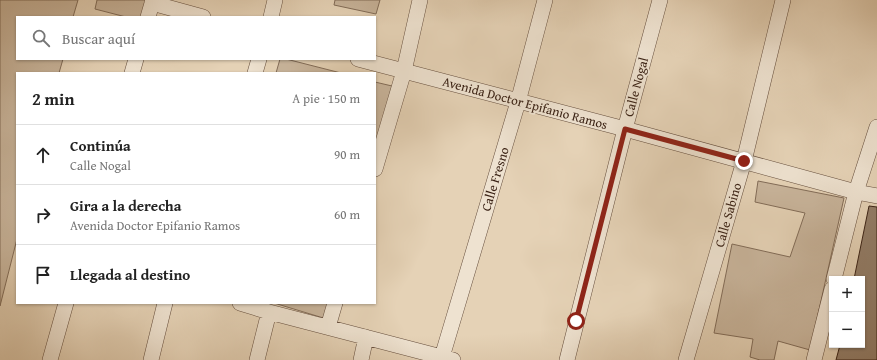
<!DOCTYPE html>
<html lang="es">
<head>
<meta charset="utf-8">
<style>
	body { margin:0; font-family:"Gentium Book Plus",serif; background:#f2f2f2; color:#222 }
	.controls { position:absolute; right:12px; bottom:12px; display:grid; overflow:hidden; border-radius:0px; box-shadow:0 1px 3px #0004 }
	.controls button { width:36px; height:36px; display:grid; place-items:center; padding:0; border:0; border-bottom:1px solid #e0e0e0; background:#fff; color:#222; font:20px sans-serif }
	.stop { position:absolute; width:12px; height:12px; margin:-9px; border:3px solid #8f2418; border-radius:50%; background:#fff }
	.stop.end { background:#8f2418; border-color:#fff; box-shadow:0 1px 4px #0008 }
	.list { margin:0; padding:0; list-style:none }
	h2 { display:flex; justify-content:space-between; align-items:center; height:52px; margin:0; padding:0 16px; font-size:17px }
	h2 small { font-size:13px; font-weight:400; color:#767676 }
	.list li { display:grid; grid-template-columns:26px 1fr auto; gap:12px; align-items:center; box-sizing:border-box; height:60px; padding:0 16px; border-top:1px solid #e0e0e0 }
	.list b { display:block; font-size:15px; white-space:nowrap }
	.list p { margin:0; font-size:13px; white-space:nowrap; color:#767676 }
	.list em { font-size:13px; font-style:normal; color:#767676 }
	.icon { flex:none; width:22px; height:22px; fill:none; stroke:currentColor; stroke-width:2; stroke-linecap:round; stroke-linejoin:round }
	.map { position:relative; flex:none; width:877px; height:360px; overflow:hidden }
	.search { position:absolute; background:#fff; box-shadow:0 1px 3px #0004; left:16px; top:16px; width:360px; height:44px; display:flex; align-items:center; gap:10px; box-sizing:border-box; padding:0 14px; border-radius:0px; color:#767676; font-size:15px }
	.panel { position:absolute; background:#fff; box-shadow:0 1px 3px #0004; left:16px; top:72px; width:360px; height:232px; border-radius:0px }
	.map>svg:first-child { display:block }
	.green { fill:#c8b49b; stroke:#826c58 }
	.building { fill:#937e69; stroke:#3b2316 }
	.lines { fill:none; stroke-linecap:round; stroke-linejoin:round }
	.minor-casing { stroke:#664f3e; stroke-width:16 }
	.minor { stroke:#eee2d0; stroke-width:15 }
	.route { stroke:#8f2418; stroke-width:5 }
	.labels { text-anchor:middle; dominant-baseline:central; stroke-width:3.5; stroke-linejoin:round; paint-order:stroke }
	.street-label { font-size:13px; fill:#3b2316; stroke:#eee2d0 }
</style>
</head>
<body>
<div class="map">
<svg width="877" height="360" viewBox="0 0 877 360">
	<rect width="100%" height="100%" fill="#e5d2b6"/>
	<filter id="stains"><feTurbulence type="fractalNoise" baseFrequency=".005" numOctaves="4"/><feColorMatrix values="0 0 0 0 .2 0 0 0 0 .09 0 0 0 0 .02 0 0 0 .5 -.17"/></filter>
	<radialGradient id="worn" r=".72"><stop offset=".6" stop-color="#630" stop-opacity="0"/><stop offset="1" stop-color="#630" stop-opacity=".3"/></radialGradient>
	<path class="green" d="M0,0H78L73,17H17V59H63L59,73H17V239L0,306Z
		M97,0H148L143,17H126L95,9Z
		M335,0H380L376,14L334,5Z
		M280,59H286L341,73H276Z
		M375,82L392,86L375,154Z
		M758,181L844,198L810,350L778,341L774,360H760L750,357L753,339L714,333L732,244L790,257L805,213L755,202Z
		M274,303H335L330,320Z"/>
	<path class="building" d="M869,206L877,207V360H836L840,345H862V279H854Z"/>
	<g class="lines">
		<defs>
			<path id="minor" d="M152,3L203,17
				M148,17L153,0
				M271,17L275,0
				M358,59L625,129L856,192L877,196
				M132,73L136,59
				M255,73L259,59
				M375,169L404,71L420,0
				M834,279L856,192L877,127
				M240,303L269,312L453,360
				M328,327L335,303
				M442,357L518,102L545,0
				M50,360L66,303
				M151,360L165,303
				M257,360L269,312
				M361,360L366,337
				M567,360L625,129L660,0
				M686,360L744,161L783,0
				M814,360L832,289"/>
		</defs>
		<use href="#minor" class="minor-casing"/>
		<use href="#minor" class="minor"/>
	</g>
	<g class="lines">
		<path class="route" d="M576,321L625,129L744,161"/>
	</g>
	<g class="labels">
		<g class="street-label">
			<text transform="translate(636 87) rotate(-75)">Calle Nogal</text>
			<text transform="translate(525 103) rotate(15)">Avenida Doctor Epifanio Ramos</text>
			<text transform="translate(495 179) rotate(-73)">Calle Fresno</text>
			<text transform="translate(728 215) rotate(-74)">Calle Sabino</text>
		</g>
	</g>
	<rect width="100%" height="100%" filter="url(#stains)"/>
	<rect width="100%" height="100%" fill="url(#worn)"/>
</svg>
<div class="controls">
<button>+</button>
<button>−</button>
</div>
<div class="stop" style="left:576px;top:321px"></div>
<div class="stop end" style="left:744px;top:161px"></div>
<div class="search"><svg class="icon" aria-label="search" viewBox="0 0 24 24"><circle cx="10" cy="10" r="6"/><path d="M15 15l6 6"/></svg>Buscar aquí</div>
<section class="panel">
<h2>2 min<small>A pie · 150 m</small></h2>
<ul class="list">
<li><svg class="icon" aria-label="ahead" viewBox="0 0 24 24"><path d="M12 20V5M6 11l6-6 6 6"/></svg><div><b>Continúa</b><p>Calle Nogal</p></div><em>90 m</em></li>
<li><svg class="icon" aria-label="right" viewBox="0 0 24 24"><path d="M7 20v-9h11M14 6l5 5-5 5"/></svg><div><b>Gira a la derecha</b><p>Avenida Doctor Epifanio Ramos</p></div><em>60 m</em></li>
<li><svg class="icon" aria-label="arrive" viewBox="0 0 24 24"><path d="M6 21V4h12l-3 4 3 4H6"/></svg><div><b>Llegada al destino</b></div></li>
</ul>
</section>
</div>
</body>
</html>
